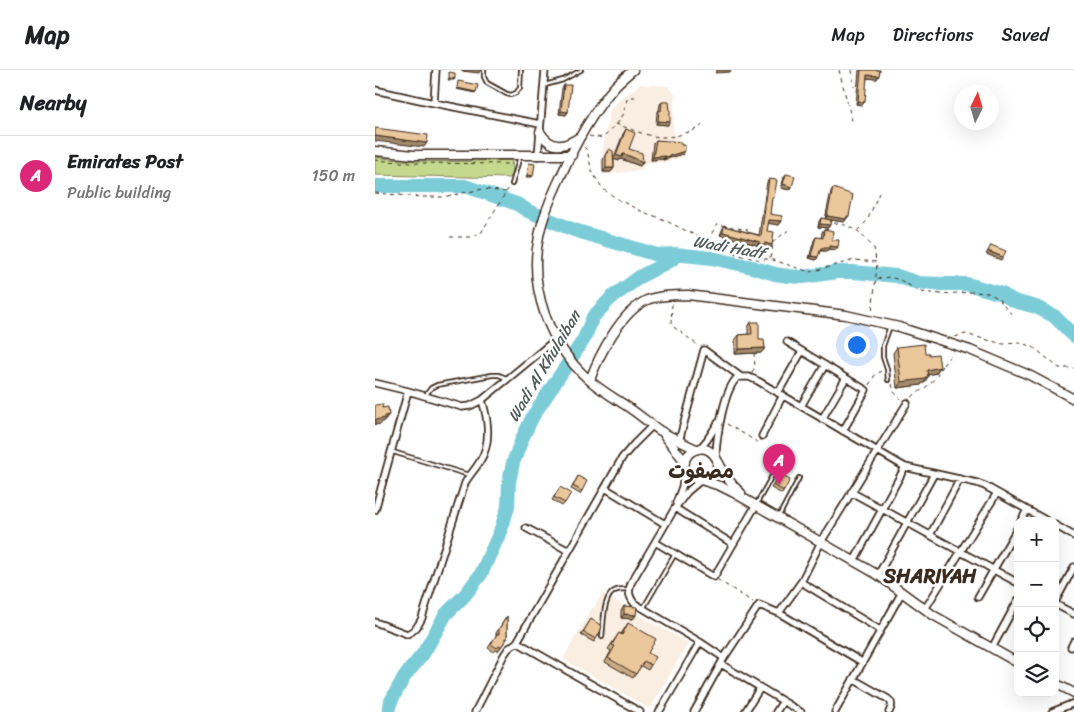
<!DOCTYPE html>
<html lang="en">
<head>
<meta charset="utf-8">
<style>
	body { margin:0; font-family:Sriracha,"Playpen Sans Arabic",sans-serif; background:#f2f2f2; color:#202124 }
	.controls { position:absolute; right:15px; bottom:15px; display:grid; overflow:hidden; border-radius:10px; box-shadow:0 5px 20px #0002 }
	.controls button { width:45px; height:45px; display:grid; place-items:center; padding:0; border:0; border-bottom:1px solid #e0e0e0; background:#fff; color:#202124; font:25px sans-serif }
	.compass { position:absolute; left:579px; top:15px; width:45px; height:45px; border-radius:50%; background:#fff; box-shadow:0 5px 20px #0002; rotate:5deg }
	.you { position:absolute; left:481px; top:274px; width:18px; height:18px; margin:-12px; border:4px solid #fff; border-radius:50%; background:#1a73e8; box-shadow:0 0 0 8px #1a73e833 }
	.badge { display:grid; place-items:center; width:32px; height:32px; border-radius:50%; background:#db2777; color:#fff; font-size:16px; font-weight:700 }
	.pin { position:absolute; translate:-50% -41px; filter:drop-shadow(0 1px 2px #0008) }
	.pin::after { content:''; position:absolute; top:26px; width:18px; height:15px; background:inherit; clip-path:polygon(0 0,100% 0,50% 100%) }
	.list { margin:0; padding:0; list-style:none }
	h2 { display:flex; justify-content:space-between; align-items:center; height:65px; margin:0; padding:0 20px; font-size:21px }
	h2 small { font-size:16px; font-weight:400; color:#757577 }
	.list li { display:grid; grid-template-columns:32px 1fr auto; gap:15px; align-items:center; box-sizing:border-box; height:80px; padding:0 20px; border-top:1px solid #e0e0e0 }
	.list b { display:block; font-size:19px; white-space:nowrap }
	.list p { margin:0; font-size:16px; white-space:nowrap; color:#757577 }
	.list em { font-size:16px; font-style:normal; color:#757577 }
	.icon { flex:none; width:28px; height:28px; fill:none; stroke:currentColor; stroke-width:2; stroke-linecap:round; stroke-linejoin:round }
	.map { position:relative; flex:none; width:699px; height:642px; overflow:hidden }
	header { display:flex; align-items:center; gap:30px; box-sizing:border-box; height:70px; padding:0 25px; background:#fff; border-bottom:1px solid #e0e0e0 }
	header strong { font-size:24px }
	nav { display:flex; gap:28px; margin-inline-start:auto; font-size:18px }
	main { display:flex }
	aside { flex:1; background:#fff }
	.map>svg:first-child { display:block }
	.built { fill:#f9eee1 }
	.green { fill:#c4d98e; stroke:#808256 }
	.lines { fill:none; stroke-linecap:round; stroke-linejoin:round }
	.river { stroke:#7cccd8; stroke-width:14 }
	.lane-casing { stroke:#3b2a1e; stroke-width:6 }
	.street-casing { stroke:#3b2a1e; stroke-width:9 }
	.secondary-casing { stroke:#3b2a1e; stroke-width:11 }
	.path { stroke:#3b2a1e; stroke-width:1; stroke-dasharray:4 4; stroke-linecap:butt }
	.lane { stroke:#fff; stroke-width:2.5 }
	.street { stroke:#fff; stroke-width:5.5 }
	.secondary { stroke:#fff; stroke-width:8 }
	.wall { fill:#caab86; stroke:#3b2a1e }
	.shaded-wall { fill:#a48b6d; stroke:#3b2a1e }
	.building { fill:#ebc79c; stroke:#3b2a1e }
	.labels { text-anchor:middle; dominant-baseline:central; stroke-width:5; stroke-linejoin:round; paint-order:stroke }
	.water-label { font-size:16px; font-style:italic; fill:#4e5b56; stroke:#fff }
	.district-label { font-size:20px; font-weight:bold; fill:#3b2a1e; stroke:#fff }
</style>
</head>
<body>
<header>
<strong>Map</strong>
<nav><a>Map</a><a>Directions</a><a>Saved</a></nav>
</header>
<main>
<aside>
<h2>Nearby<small></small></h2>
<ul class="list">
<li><span class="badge">A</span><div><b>Emirates Post</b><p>Public building</p></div><em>150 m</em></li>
</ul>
</aside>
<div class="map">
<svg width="699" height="642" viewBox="0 0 699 642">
	<rect width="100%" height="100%" fill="#fff"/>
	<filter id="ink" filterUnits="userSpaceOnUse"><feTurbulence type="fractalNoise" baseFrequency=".02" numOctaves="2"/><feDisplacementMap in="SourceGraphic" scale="10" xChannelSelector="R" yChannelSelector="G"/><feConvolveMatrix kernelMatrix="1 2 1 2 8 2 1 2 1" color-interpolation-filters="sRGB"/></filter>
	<g filter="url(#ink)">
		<path class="built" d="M265,14L293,16L300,24L298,62L310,76V86L292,92L268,93V100L227,105L226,91L235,39L247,28Z
			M227,523L313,573L275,639L188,589L217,538H219Z"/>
		<path class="green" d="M0,87C43,94 91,91 135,90L137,92L138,99L135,108L0,105Z"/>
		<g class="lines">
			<path class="river" d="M0,116H90L142,134L153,141L199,160L282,185L299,184L337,188L377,197L400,204L414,206L428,207L462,202H478L522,206L543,213L565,214H592L627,224L639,231L661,237L679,246L699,266
				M14,642L16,631L29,607L48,584L71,544L90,525L106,504L125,462L133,437L134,412L138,393L147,369L158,346L209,269L218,247L236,228L266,206L295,191L303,185"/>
			<defs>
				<path id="lane" d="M109,0V7L112,13L132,24L136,25L141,23L145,18L146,0
					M170,15L188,10L206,0
					M137,114L145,86
					M513,310L512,299L508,287V276L515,256
					M50,326L56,318L62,315L117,305H124L131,308
					M18,382L94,405
					M382,433L408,386
					M404,446L424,408
					M269,537L300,484
					M227,567C229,554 227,524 242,520C246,519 250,519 254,519"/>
				<path id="street" d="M0,20L59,33L165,54
					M59,33L61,0
					M163,86L170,0
					M412,272L471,308L447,349
					M0,313L33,321L87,337L95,336L107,330L181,269
					M403,323L427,281
					M426,336L450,295
					M468,361L491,320L471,308
					M387,366L408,325
					M304,371L329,280L366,307
					M325,378L332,370L343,353
					M341,387C341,369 349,318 363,307H374L383,311L530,397L602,413L610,416L672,451
					M230,418L290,454
					M476,422L643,513
					M301,433L307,417L310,399
					M300,438L358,474
					M0,440L33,321
					M646,451L652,440
					M680,455L699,466
					M151,458L194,481
					M555,465L585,409
					M280,472L339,507L381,435
					M479,491L530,397
					M503,505L559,404
					M426,512L505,560
					M603,527L643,457
					M680,532L699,497
					M680,534L699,544
					M550,539L622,423
					M404,543L426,512L446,472L532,333
					M0,552L32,564C40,561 43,556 47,548L90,413C94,405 101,399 105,391C117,372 113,349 107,330
					M142,572L265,642
					M325,572L349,588
					M696,577L699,571
					M617,578L643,530
					M346,594L426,642
					M478,609L513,629C518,633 517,636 514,642
					M100,642L129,585L133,579L142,572L247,388L259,374L278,355
					M284,642L325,572L259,533C254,526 253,522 256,513L300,438L312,422L325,411
					M319,642L349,588L384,535L404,543L487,592
					M370,642L385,618
					M401,642L408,631
					M460,642L527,522
					M677,642L699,633"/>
				<path id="secondary" d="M258,0C252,5 246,10 241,15C218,41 200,74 186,106C177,125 168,145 164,166C153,218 174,274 213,309C224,319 238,327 250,335C262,343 273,352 284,360C296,367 308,373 321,379
					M165,62C177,81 190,77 206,66
					M0,81L39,85H197
					M215,310C224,285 246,242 272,230C284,225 300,225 313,225L471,245L524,257L595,280L654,305L699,329
					M290,366L310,392
					M342,390C346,421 301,413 311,388C313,384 318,380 323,379C339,375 344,395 351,406C355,412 360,418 366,423
					M329,411L345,416L359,423L437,467L503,505L558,545L643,593
					M680,613L699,623"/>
			</defs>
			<use href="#lane" class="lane-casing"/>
			<use href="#street" class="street-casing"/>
			<use href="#secondary" class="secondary-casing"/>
			<path class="path" d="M464,0L477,51
				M477,0L479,17
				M242,54L248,45L252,29L255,27H263
				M214,66C232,70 230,65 241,54C270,64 284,73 314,62C322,59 326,58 330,51
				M209,77L212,80L217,102L228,119L244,130L268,142L285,148L334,172L364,185L381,189H395L435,202L479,190L502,192C501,209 499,225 497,242
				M0,90L36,93L137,94
				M0,123L47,127H68L108,119L131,122
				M459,153L470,155L483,161L499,178L501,191
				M483,160L492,151L504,123
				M75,167H96L106,163L133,119
				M334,171L337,163L342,154L373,160
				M395,188L399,171L415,159
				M502,209L514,207L525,210L545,222L566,224L598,222L613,223L623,228L633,241L640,246
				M297,234L296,253L300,258L324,276
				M580,267L590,264L628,274L644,273L657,276L684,298H699
				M568,295L578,282
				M377,302L380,297L379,283
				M517,314L519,322L526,329
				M494,315L500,305L506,301
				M537,327C541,323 546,321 551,317C558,312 563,304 567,296
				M352,354L384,373L385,372
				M343,510L378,532"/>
			<use href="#lane" class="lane"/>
			<use href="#street" class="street"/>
			<use href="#secondary" class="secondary"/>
		</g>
		<path class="wall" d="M484,0H505L502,9L492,8L487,35L481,34Z
			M189,15L193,42L191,45L184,44L187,18Z
			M287,32L293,55L281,54L282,43L284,40L285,34Z
			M251,59L254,79L268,92L265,96L249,90L245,89L244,91L239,89V98L236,102H228V90L231,83L234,79L239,87L248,64Z
			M281,70L306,75L308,84L288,90V89L276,90L278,73Z
			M411,104L417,117L415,120L406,118L409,107Z
			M394,109L396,132L395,144L407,151L404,155L393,153L392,161L397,175L395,179L388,177L387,178H382V175L345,165L347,160L349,156L384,165L392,112Z
			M458,118L474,146L469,152L456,150L453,158L443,157L444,151L446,148L450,149L456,121Z
			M449,159L457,170L461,180L454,179L452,181H445L441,190L434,188L439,170L441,167L446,168L447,162Z
			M376,252L384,270L390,278L386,283L360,284V270L364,265L373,264V257Z
			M522,277L554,285L565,297L561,303L553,305L549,313H547L546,315L522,318L518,283Z
			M404,404L409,421L407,424L396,418Z
			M203,406L207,421L205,424L196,419Z
			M183,420L190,433L187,436L177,430Z
			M249,536L261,545L258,549L246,548V541Z
			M132,546V569L123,581L121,580L119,582L113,578L121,566V563Z
			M216,549L221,569L219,572L206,565Z
			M253,553L273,583L276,595L273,600L266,596L258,608L230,592L236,581L233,579L244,563L246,564Z"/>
		<path class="shaded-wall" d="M87,0H106L104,3L86,1Z
			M342,0H356L355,2L340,3Z
			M492,5L504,6L502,9L490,8Z
			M74,8L80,9L79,10H73Z
			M82,18L101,22L100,23L81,19Z
			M483,31L490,32L487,35L481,34Z
			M186,41L193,42L191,45L184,44Z
			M283,51L295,52L293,55L281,54Z
			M0,66L52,73L49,77L0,71Z
			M310,81L308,84L288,90L291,87Z
			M248,84L252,85L268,92L265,96L249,90L245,89L244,91L238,89L241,85Z
			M290,86L288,89L276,90L278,87Z
			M231,98H239L236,102H228Z
			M152,105L158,106L157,107H151Z
			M408,114L417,117L415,120L406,118Z
			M452,146L471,149L469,152L450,149Z
			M394,150L407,151L404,155L391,153Z
			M445,154L455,155L453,158L443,157Z
			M348,162L385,172L382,175L345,165Z
			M390,173L397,175L395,179L388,177L387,178H382L384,174Z
			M454,176L463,177L461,180L454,179L452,181L444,180L446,178Z
			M613,181L628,187L626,190L611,184Z
			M436,186L443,187L441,190L434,188Z
			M390,278L386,283L360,284L364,279Z
			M565,297L561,303L548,306L552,300Z
			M550,307H553L549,313H547L546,315L522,318L526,312Z
			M14,345L9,351H8L6,354L0,355V350L10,346Z
			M249,544L261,545L258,549L246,548Z"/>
		<path class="building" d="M486,0H505L504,6L492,5L490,32L483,31Z
			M74,2L80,3V9L74,8Z
			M83,11L103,15L101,22L82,18Z
			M189,15H196L193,42L186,41Z
			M287,32H294L295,40V52L283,51L284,40L286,41Z
			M0,58L53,65L52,73L0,66Z
			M251,59L260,63L254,79L267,83L268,92L252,85L248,84L247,87L241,85Z
			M281,70L306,72V75H310V81L291,87L290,86L278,87Z
			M234,79L238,81L239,98H231V86Z
			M154,93L160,94L158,106L152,105Z
			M411,104L420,106L417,117L408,114Z
			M394,109L402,110L399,128H397L395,144L407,146V151L394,150L392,161L399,162L397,175L390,173V175L384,174L385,172L348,162L349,156L386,166Z
			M458,118L478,125L474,146H472L471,149L452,146Z
			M446,148L456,150L455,155L445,154Z
			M449,159L458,161L457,170H464L463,177L454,176V178H446L443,187L436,186L441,167L448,168Z
			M616,175L631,181L628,187L613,181Z
			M376,252H384V270H389L390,278L364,279V265L377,264Z
			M549,274L550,283H554V285L563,284L565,297L552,300L553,307H550V309L526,312L522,277Z
			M8,334L7,338L13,337L14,345L10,346V348L0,350V335Z
			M404,404L415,410L409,421L398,415Z
			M203,406L212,411L207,421L198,416Z
			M185,417L196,423L190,433L179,427Z
			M249,536L262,537L261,545L249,544Z
			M132,546V569L130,568V571L126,577L124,576L122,578L116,574L122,564H124V559Z
			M216,549L227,556L225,562L221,569L208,562Z
			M253,553L281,569L273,583L281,587L276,595L269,591L261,604L233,588L240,576L237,575L242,566L244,563L247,565Z"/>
	</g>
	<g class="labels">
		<g class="water-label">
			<text transform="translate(354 177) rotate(10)">Wadi Hadf</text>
			<text transform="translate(169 296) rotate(-59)">Wadi Al Khulaiban</text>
		</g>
		<g class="district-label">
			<text x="326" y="401">مصفوت</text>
			<text x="555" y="506">SHARIYAH</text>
		</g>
	</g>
</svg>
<div class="controls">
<button>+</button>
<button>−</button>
<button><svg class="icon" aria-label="locate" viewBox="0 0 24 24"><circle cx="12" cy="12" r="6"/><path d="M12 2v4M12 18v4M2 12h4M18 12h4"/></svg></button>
<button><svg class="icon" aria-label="layers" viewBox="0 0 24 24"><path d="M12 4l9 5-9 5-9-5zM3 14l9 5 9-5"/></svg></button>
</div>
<svg class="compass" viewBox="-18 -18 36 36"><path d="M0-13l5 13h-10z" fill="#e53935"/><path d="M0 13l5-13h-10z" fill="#757577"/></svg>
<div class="you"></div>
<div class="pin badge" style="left:404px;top:415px">A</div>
</div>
</main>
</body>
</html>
